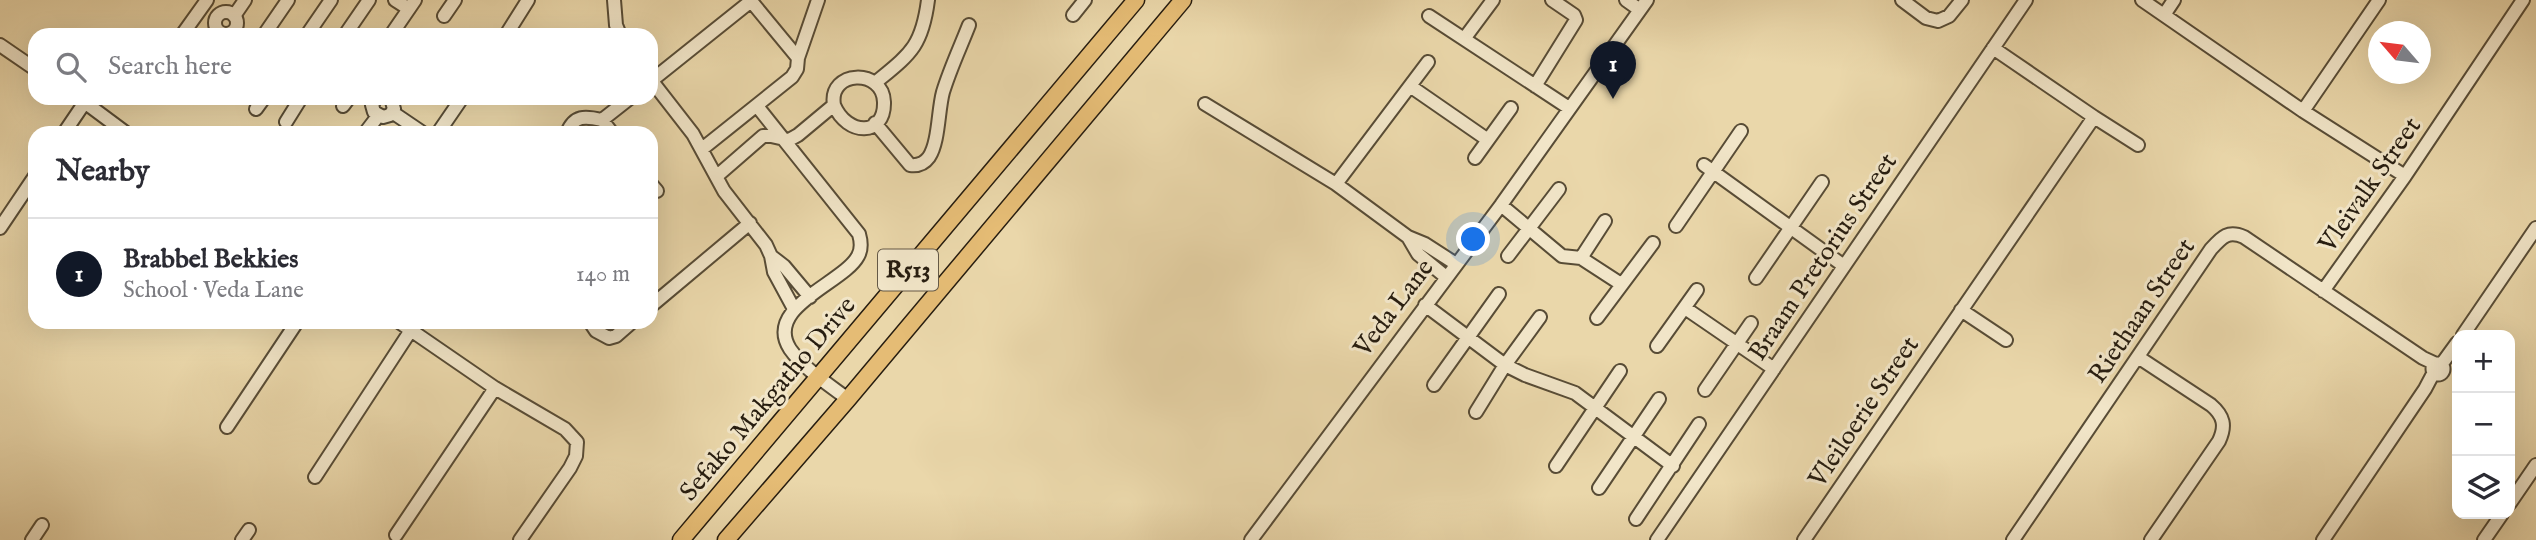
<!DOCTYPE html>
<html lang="en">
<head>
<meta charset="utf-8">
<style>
	body { margin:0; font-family:"IM FELL English",serif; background:#f2f2f3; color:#2b2b33 }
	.controls { position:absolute; right:21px; bottom:21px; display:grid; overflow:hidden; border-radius:14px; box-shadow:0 7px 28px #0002 }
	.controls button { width:63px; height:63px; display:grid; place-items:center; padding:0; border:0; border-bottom:2px solid #e1e1e2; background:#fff; color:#2b2b33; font:35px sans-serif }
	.compass { position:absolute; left:2368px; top:21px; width:63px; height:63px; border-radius:50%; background:#fff; box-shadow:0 7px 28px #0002; rotate:298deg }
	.you { position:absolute; left:1474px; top:240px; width:24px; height:24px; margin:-18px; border:5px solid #fff; border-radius:50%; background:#1a73e8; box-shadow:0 0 0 10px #1a73e833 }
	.badge { display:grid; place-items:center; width:46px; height:46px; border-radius:50%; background:#111827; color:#fff; font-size:23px; font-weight:700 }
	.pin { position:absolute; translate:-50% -58px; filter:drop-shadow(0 2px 4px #0008) }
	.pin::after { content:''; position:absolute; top:37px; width:24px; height:21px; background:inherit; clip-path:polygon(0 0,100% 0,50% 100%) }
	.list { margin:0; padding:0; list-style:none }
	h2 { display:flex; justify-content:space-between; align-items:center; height:91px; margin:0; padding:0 28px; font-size:30px }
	h2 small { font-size:23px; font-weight:400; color:#7c7c81 }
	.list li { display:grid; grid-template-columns:46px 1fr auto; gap:21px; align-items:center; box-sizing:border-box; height:112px; padding:0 28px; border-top:2px solid #e1e1e2 }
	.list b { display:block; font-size:26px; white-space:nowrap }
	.list p { margin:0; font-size:23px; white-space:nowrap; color:#7c7c81 }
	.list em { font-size:23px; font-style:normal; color:#7c7c81 }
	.icon { flex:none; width:38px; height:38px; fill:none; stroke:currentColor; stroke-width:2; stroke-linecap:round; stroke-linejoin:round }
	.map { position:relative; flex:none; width:2536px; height:540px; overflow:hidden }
	.search { position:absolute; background:#fff; box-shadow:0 7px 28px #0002; left:28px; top:28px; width:630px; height:77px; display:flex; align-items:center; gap:18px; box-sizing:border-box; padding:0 24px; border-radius:21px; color:#7c7c81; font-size:26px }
	.panel { position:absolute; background:#fff; box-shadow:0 7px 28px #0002; left:28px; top:126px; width:630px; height:203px; border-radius:21px }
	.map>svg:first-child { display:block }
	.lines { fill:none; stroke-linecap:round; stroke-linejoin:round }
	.minor-casing { stroke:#584c36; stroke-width:16 }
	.major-casing { stroke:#271d10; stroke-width:19 }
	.minor { stroke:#f1e5c8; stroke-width:12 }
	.major { stroke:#e5bc75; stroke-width:16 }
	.labels { text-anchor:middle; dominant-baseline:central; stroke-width:6; stroke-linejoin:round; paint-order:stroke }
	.shield { fill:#f1e5c8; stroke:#645947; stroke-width:2 }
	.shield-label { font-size:24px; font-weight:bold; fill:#271d10 }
	.street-label { font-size:26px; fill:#271d10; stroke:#f1e5c8 }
</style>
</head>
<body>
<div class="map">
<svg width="2536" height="540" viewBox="0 0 2536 540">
	<rect width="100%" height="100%" fill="#ead7aa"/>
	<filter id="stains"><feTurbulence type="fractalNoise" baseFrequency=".00286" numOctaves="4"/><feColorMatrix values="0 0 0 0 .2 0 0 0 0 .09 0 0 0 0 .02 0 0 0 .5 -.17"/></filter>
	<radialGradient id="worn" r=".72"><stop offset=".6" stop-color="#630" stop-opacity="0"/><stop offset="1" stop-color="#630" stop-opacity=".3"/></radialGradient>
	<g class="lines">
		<defs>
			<path id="minor" d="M395,0L409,9
				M614,0L616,25L620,35
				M1626,0L1640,10
				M1902,0L1926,18L1938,21L1949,16L1962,0
				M2142,0L2303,111L2405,176
				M215 23a11 11 0 1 1 22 0a11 11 0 1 1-22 0Z
				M1073,15L1085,0
				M2164,15L2174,0
				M234,16L245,0
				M444,16L455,0
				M1429,16L1569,108
				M182,35L207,0
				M264,35L288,0
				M307,35L331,0
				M345,35L369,0
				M391,35L415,0
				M506,35L528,0
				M1464,39L1493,0
				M0,45L35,69
				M651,80L693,134L724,191L766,245L771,256L774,272L794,309
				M651,81L751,1L798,58
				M875,83C910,54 922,47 928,0
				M1410,86L1488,140
				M1535,86L1576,20L1574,15L1552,0
				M79,98L126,133
				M376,98L372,105L374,112L383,117L390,115L394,109L391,98
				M1205,104L1336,184L1408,237L1425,244L1456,264
				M343,106L349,98
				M757,106L859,234C861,241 862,249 858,256C844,283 763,307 790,349C804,369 829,385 848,399
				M256,109L264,98
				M2303,111L2379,0
				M392,112L423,133
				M2094,117L2138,145
				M602,120L612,133
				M286,122L301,98
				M875,123L910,165C918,166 924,164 929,157C939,142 938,110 943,92C950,69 960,48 969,25
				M64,133L85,102
				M365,133L378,116
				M438,133L462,98
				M567,133C574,115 585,116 602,120L630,98
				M702,149L792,77L797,69L798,58L818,0
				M1475,158L1511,108
				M1704,165L1844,266
				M717,176L763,136H771L789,140L798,135L834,105C828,70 883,68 884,102C885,137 847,136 834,105
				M651,184L657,191
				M1336,184L1428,62
				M1501,205L1562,256L1581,258L1621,284
				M1676,226L1741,131
				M0,228L35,176
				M1408,237L1418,254L1446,277
				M771,256L784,266L810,297
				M1508,256L1559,189
				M1581,258L1605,221
				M1756,278L1822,182
				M2323,291L2405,176L2523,0
				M1425,305L1505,365L1525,375L1575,393L1673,466
				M651,306L750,223
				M1685,308L1774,369
				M1961,310L2006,340
				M1597,318L1653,243
				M399,322L495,388L565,429L577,442L576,456L570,468L520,540
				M590,322L596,331L609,338L616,336L632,322
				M2463,335L2536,228
				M1657,346L1697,290
				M2138,357L2211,405C2224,416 2226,426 2219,441L2151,540
				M2432.5 369a5.5 5.5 0 1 1 11 0a5.5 5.5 0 1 1-11 0Z
				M2441,365L2457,343
				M1434,385L1499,294
				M1705,390L1751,323
				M1476,412L1505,365L1540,317
				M227,427L297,322
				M1556,466L1620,371
				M315,477L411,330
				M1599,488L1659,399
				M2510,503L2536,465
				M1636,519L1699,424
				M396,535L495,388
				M32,540L42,525
				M242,540L249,530
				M1251,540L1501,205L1647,0
				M1657,540L2026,0
				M1804,540L2094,117L1993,48
				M2013,540L2211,249C2222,237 2228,230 2244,237L2423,358L2436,364
				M2323,540L2425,389L2434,372
				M2484,540L2502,514"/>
			<path id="major" d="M681,540L1136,0
				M726,540L848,399L1183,0"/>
		</defs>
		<use href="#minor" class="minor-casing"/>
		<use href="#major" class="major-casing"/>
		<use href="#minor" class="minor"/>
		<use href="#major" class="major"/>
	</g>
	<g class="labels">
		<rect class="shield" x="878" y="249.5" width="60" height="41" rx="5"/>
		<g class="shield-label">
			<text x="908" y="270">R513</text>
		</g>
		<g class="street-label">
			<text transform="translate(2370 185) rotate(-55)">Vleivalk Street</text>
			<text transform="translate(1823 257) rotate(-56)">Braam Pretorius Street</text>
			<text transform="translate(1394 308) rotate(-53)">Veda Lane</text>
			<text transform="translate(2142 311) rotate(-56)">Riethaan Street</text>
			<text transform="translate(768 399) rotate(-50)">Sefako Makgatho Drive</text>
			<text transform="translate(1864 412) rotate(-56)">Vleiloerie Street</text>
		</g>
	</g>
	<rect width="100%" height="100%" filter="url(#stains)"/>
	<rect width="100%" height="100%" fill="url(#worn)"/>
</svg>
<div class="controls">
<button>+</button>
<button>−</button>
<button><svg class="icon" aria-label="layers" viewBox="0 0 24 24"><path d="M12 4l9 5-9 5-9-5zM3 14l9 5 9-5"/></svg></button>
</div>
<svg class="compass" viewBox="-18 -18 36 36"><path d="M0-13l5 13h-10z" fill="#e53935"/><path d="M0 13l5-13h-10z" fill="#7c7c81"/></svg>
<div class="you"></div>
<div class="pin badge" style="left:1613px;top:99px">1</div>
<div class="search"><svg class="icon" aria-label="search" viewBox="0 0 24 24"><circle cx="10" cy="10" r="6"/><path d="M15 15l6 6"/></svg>Search here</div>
<section class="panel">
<h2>Nearby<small></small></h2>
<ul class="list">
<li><span class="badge">1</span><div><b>Brabbel Bekkies</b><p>School · Veda Lane</p></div><em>140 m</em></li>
</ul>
</section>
</div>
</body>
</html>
